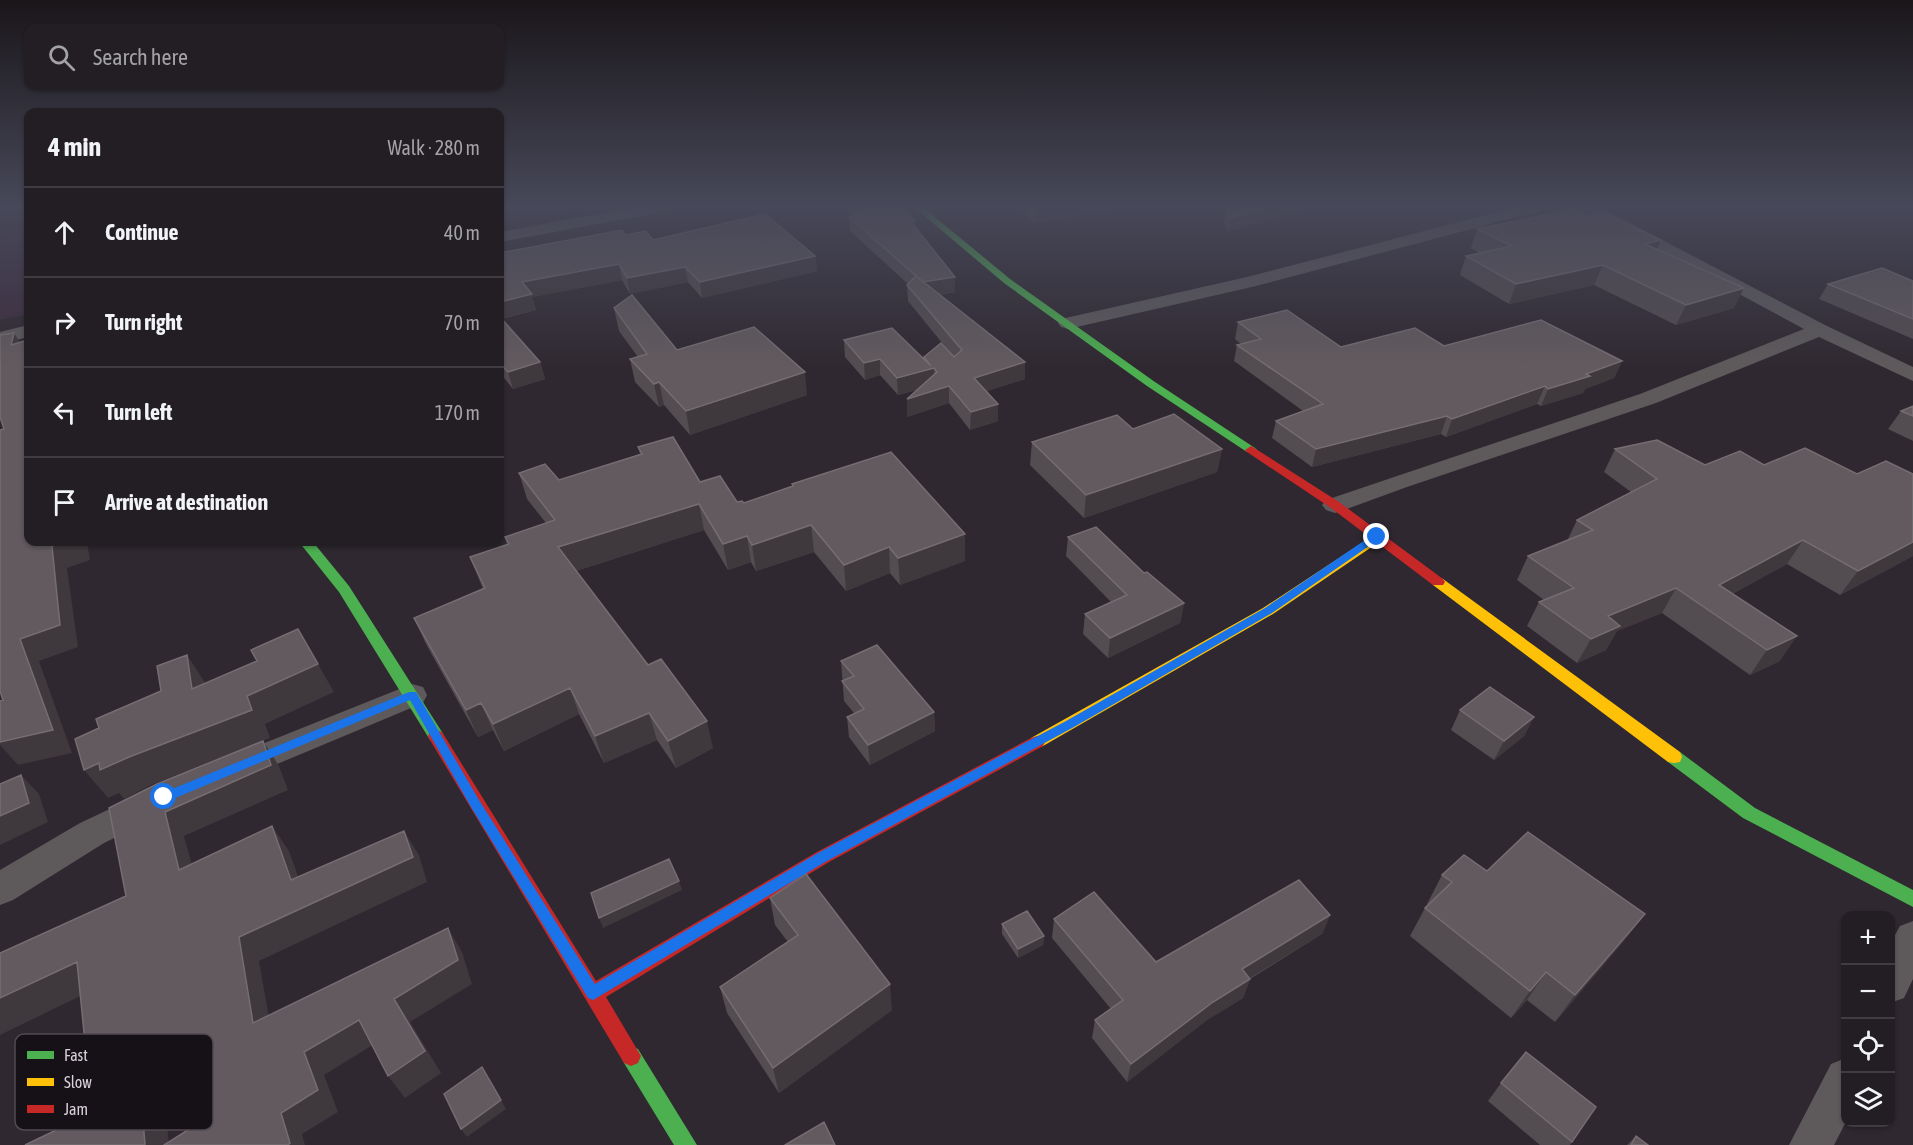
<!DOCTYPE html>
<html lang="en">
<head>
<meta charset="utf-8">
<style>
	body { margin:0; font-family:"Asap Condensed",sans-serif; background:#2b272c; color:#f1f3f6 }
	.controls { position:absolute; right:18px; bottom:18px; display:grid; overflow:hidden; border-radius:12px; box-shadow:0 2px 4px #0004 }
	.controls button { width:54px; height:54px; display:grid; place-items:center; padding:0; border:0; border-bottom:2px solid #403c41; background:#231e24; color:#f1f3f6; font:30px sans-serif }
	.stop { position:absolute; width:18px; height:18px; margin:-14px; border:4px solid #1a73e8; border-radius:50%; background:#fff }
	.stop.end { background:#1a73e8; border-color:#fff; box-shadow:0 2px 6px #0008 }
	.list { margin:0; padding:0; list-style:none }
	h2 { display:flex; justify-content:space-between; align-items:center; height:78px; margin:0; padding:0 24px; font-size:26px }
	h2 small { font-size:20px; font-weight:400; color:#a3a2a6 }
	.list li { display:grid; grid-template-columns:39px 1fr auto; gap:18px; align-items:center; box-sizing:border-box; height:90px; padding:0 24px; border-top:2px solid #403c41 }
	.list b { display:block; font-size:22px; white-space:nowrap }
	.list em { font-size:20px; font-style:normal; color:#a3a2a6 }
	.icon { flex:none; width:33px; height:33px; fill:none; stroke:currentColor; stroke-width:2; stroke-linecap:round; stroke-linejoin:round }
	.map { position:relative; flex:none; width:1913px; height:1145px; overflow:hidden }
	.search { position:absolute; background:#231e24; box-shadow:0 2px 4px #0004; left:24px; top:24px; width:480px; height:66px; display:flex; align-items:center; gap:15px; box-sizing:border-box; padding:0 21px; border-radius:12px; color:#a3a2a6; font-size:22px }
	.panel { position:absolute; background:#231e24; box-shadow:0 2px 4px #0004; left:24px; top:108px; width:480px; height:438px; border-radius:12px }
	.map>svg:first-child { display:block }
	.built { fill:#3b2c3e }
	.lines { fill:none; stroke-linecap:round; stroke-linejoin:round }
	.street { fill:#5e5a5c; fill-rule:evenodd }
	.fast { fill:#4caf50; fill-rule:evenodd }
	.slow { fill:#ffc107; fill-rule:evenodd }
	.jam { fill:#c62828; fill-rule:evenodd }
	.wall { fill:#534c50 }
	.shaded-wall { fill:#3f383d }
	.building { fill:#625a5e; stroke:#746d72; stroke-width:1.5 }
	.route { fill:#1a73e8 }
	.key { fill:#161017; stroke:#514a52; stroke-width:1.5 }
	.key-label { font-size:16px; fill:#dad2db }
</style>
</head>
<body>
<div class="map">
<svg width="1913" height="1145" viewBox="0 0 1913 1145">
	<rect width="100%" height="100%" fill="#2f2830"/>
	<path class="built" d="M0,207H28V314L0,320Z
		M500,207H602L500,224Z"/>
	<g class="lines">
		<path class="street" d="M636,207H672L664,212L500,242V232Z
			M1517,207H1545L1543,210L1256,286L1068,329L1061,327L1058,323L1061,319L1247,277Z
			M1578,207H1599L1827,326L1913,367V381L1819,337L1656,403L1407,487L1344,510L1335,513L1326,510L1322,505L1326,500L1640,394L1804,329Z
			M28,325V337L0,344V332Z
			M412,684L423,687L427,695L423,703L239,780L227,776L223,767L227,758Z
			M146,792L158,796L163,806L158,816L104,843L13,900L0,905V870L80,823Z
			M1913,921V979L1904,998L1890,1003V944L1900,926Z
			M1846,1058V1122L1834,1145H1789L1831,1064Z"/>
		<path class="fast" d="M914,207H923L1010,279L1155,382L1255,448L1257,450L1255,452H1247L1147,386L1004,283Z
			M299,542H313L349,586L442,732L444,736L442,740L436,742L430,740L339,592Z
			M1674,751L1680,752L1755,808L1913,890V907L1743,818L1668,762L1666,757L1668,752Z
			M631,1046L638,1049L697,1145H674L624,1063L621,1056L624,1049Z"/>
		<path class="slow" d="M1377,533L1383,537L1382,540L1273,614L1043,746L1037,748L1031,746L1029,742L1031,738L1263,608Z
			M1438,577L1443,579L1680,752L1682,757L1680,762L1674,763L1668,762L1433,585L1431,582Z"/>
		<path class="jam" d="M1251,446L1339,502L1443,579L1445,582L1443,585H1433L1331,508L1247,452L1245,450Z
			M436,730L442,732L596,981L817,852L1031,738L1037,736L1043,738L1045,742L1043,746L829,862L606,997L641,1056L638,1063L631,1066L624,1063L430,740L428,736L430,732Z"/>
	</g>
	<path class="wall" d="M846,207H902L915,227L955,292L939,295L1025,362V379L987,391L998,404V421L970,430L949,403L907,417L917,390L898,395L880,375L865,380L845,357L844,340L924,359V357L947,349L908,301L907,285L908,284L850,231L849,217L853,216Z
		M1018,207H1132L1035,223Z
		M1308,207L1228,232L1224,222L1226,209Z
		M1477,229L1657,249L1734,308L1676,325L1594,285L1509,304L1460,275L1466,256L1479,253L1471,248Z
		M625,235L653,240L815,256L817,271L702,298L688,282L630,294L622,280L532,297L536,310L501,319L540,362L545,379L513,389L500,373V253Z
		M1913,281V339L1819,299L1828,284Z
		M614,308L677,350L807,395L690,435L664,405L659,407L635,382L630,359L638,357L619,331Z
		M1238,322L1341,347L1444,346L1622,361L1614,378L1585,389L1583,393L1541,406L1537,404L1446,437L1441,434L1312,467L1272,438L1276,421L1303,411L1234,361L1237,345L1241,344L1235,339Z
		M1913,406V441L1888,429L1901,411Z
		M1133,429L1222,449L1217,472L1084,518L1030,465L1032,442Z
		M638,447L737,502L744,503L792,486V484L965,561L900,585L890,573L846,591L814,552L756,571L751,562L728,570L704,530L576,571L713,748L676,768L657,740L604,763L579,714L504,751L493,730L478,737L426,644L414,618L483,589L470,557L507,545L505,537L546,523L527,499L519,473L559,480L640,454Z
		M1615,449L1705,465L1913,556L1840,595L1787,564L1732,594L1780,661L1750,675L1662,613L1617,631L1606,650L1577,663L1527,626L1539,602L1544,600L1517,580L1528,556L1567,541L1577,520L1631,492L1604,472Z
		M1068,537L1184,603L1180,623L1108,658L1083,634L1085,614L1111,602L1066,556Z
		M841,661L934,712L935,731L870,765L849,737L847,717L854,713L844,701Z
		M1460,710L1534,717L1524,736L1494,760L1451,730Z
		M1487,871L1645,914L1623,942L1555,1022L1527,1000L1511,1018L1410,936L1425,908L1429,905L1427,904L1442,875Z
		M770,898L892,1010L779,1093L727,1013L720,987L788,942L775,925Z
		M1330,915L1322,934L1250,979L1243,998L1207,1020L1127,1082L1092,1038L1095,1020L1111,1009L1052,938L1054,919L1156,962Z
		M1002,924L1044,936L1043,945L1018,958L1002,934Z
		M1501,1083L1572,1142L1570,1145H1540L1488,1101Z
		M1636,1136L1648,1145H1627Z"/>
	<path class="shaded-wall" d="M1036,207H1132L1035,223Z
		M1268,207H1308L1228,232L1230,218Z
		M0,227L3,231L0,236Z
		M1661,240L1653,260L1645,244Z
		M815,256L817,271L702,298L700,282Z
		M619,264L622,280L532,297L536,310L500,319V302L522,282Z
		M1603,265L1594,285L1509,304L1516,284Z
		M685,267L688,282L630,294L627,278Z
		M955,277V292L923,297V282Z
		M1744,288L1734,308L1676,325L1686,305Z
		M14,333L26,352L11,345Z
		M880,359V375L865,380L864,363Z
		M1622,361L1614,378L1585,389L1583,393L1541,406L1548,389L1586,374Z
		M540,362L545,379L513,389L508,372Z
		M1025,362V379L974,395V378Z
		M934,368V385L898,395L897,378Z
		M805,372L807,395L690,435L686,411Z
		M659,382L664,405L659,407L654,384Z
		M949,386V403L907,417V399Z
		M1545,386L1537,404L1446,437L1452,419Z
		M998,404V421L970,430L971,412Z
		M1447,416L1441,434L1312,467L1316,449Z
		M1222,449L1217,472L1084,518L1086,495Z
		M699,504L704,530L566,574L558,547Z
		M811,525L814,552L756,571L752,545Z
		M965,534V561L900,585L898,558Z
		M747,536L751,562L728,570L723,544Z
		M1803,540L1787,564L1705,608L1719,585Z
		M65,542H87L90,560L67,568L78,647L39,661L72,753L18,765L0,745V742L20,639L52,546Z
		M1913,542V556L1840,595L1858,571Z
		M889,547L890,573L846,591L844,565Z
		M1676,588L1662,613L1617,631L1606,650L1577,663L1591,639L1608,616Z
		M1184,603L1180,623L1108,658L1110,638Z
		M1797,636L1780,661L1750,675L1767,650Z
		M187,655L206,684L192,689Z
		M318,664L334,692L265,724L270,738L151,785L124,799L119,793L108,798L84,770Z
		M570,688L579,714L504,751L493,724Z
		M481,703L493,730L478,737L466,710Z
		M934,712L935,731L870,765L868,745Z
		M649,713L657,740L604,763L595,736Z
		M1534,717L1524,736L1494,760L1504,741Z
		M707,721L713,748L676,768L668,741Z
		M263,741L279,766L288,790L184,836L200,894L179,870L165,812Z
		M21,775L39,794L48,822L0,845V816Z
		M272,826L289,851L308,904L291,880Z
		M404,831L419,855L427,882L259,961L274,1046L253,1023L239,937Z
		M679,881L682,890L603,928L599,918Z
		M1645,914L1623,942L1555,1022L1575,995Z
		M1330,915L1322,934L1235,987L1242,969Z
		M448,928L462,952L472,984L410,1022L441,1073L405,1098L388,1076L394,999Z
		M1044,936L1043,945L1018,958V949Z
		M77,962L101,986L0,1035V998Z
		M1546,972L1527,1000L1511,1018L1530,991Z
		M1250,979L1243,998L1207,1020L1127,1082L1131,1064L1213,1002Z
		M890,984L892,1010L779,1093L773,1068Z
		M359,1020L376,1043L324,1075L338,1112L302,1134L305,1145H288L281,1113L304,1052Z
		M190,1055L213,1077L165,1103L169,1145H145L140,1081Z
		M482,1067L506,1109L467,1137L461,1129Z"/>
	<path class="building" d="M857,207H902L915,221L911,222L955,277L923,282L849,217L863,214Z
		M1228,207H1268L1230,218L1226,209Z
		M1573,209L1590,216L1604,214L1661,240L1645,244L1744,288L1686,305L1603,265L1516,284L1466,256L1512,246L1477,229Z
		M765,214L815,256L700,282L685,267L627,278L619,264L522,282L532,294L500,302V253L622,230L625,235L646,231L653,240Z
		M1882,268L1913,281V319L1828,284Z
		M916,276L1025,362L974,378L998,404L971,412L949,386L907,399L937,372L934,368L897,378L880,359L864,363L844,340L892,328L931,366L924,357L941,343L954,357L962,350L907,285Z
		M632,295L677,350L754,327L805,372L686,411L659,382L654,384L630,359L647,354L614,308Z
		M1287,310L1341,347L1415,328L1444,346L1541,320L1622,361L1586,374L1590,376L1548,389L1545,386L1452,419L1447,416L1316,449L1276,421L1323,404L1237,345L1261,339L1238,322Z
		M500,317L540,362L508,372L500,363Z
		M14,333L11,345L28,340V542H65L52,546L60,625L20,639L53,730L0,742V701L3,700L0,691V430L4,429L0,417V335Z
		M1913,406V416L1901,411Z
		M1174,414L1222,449L1086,495L1032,442L1117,415L1133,429Z
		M673,437L700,482L720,476L737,502L742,501L744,503L793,486L792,484L891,452L965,534L898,558L889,547L844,565L811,525L752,545L747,536L723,544L699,504L558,547L648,665L661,659L707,721L668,741L649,713L595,736L570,688L493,724L481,703L466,710L414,618L485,588L470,557L509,544L505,537L555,520L519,473L545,464L559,480L642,454L638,447Z
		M1657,440L1705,465L1740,451L1764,465L1805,448L1857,474L1886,461L1913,474V542L1858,571L1803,540L1719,585L1797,636L1767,650L1676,588L1608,616L1620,626L1591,639L1539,602L1574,588L1528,556L1593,530L1577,520L1657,479L1615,449Z
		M1096,527L1144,573L1147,572L1184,603L1110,638L1085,614L1127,595L1068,537Z
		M298,629L318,664L247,696L252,710L129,757L100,770L99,763L84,770L75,739L99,728L96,719L161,691L157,666L187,655L192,689L257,661L251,650Z
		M877,645L934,712L868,745L847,717L864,709L842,681L854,676L841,661Z
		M1490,687L1534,717L1504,741L1460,710Z
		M263,741L271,765L165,812L179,870L272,826L291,880L404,831L413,857L239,937L253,1023L448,928L458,960L394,999L425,1051L388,1076L359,1020L304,1052L318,1090L281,1113L290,1143L288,1145H164L199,1123L190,1055L140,1081L145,1145H25L92,1113L77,962L0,998V953L126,896L109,808L157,784Z
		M21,775L29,803L0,816V784Z
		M1528,832L1645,914L1575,995L1546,972L1530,991L1425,908L1452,882L1442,875L1464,855L1487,871Z
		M669,859L679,881L599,918L591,893Z
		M806,874L890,984L773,1068L720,987L798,935L770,898Z
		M1299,880L1330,915L1242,969L1250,979L1213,1002L1131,1064L1095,1020L1123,1000L1054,919L1094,892L1156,962Z
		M1027,911L1044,936L1018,949L1002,924Z
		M1526,1052L1596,1107L1572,1142L1501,1083Z
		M482,1067L501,1100L461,1129L444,1094Z
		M824,1122L835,1145H785Z
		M1636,1136L1648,1145H1631Z"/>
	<linearGradient id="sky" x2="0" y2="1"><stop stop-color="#1a161a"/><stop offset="0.56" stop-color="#474859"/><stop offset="1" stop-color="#474859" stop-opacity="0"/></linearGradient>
	<rect width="1913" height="368" fill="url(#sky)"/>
	<path class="route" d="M1374,534L1382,537L1272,613L1074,727L827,861L593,1000L588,998L471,807L410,700L168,801L164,802L158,797L160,794L409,692H416L479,800L595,984L818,853L1066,721L1265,608Z"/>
	<rect x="15" y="1034" width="198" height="96" rx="9" class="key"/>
	<rect x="27" y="1051" width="27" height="8" fill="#4caf50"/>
	<rect x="27" y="1078" width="27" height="8" fill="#ffc107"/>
	<rect x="27" y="1105" width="27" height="8" fill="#c62828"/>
	<g class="key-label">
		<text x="64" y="1061">Fast</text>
		<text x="64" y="1088">Slow</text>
		<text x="64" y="1115">Jam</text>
	</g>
</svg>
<div class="controls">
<button>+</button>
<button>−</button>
<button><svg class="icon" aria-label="locate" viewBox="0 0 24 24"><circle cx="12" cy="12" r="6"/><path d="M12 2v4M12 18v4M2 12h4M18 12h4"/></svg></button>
<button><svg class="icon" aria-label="layers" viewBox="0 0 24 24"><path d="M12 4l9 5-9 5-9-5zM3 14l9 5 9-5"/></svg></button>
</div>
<div class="stop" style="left:164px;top:797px"></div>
<div class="stop end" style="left:1377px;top:537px"></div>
<div class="search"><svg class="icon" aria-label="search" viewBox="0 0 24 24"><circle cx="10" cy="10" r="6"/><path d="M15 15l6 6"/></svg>Search here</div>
<section class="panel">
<h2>4 min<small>Walk · 280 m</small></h2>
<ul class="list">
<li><svg class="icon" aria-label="ahead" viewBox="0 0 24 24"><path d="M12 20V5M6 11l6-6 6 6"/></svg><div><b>Continue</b></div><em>40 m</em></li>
<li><svg class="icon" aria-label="right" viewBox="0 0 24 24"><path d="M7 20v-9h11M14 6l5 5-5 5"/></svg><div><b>Turn right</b></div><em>70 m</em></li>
<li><svg class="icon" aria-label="left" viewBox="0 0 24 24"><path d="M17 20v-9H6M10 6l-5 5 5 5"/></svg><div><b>Turn left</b></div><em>170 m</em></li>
<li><svg class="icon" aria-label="arrive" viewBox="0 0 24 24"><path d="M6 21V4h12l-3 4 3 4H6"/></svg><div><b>Arrive at destination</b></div></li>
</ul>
</section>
</div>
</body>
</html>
